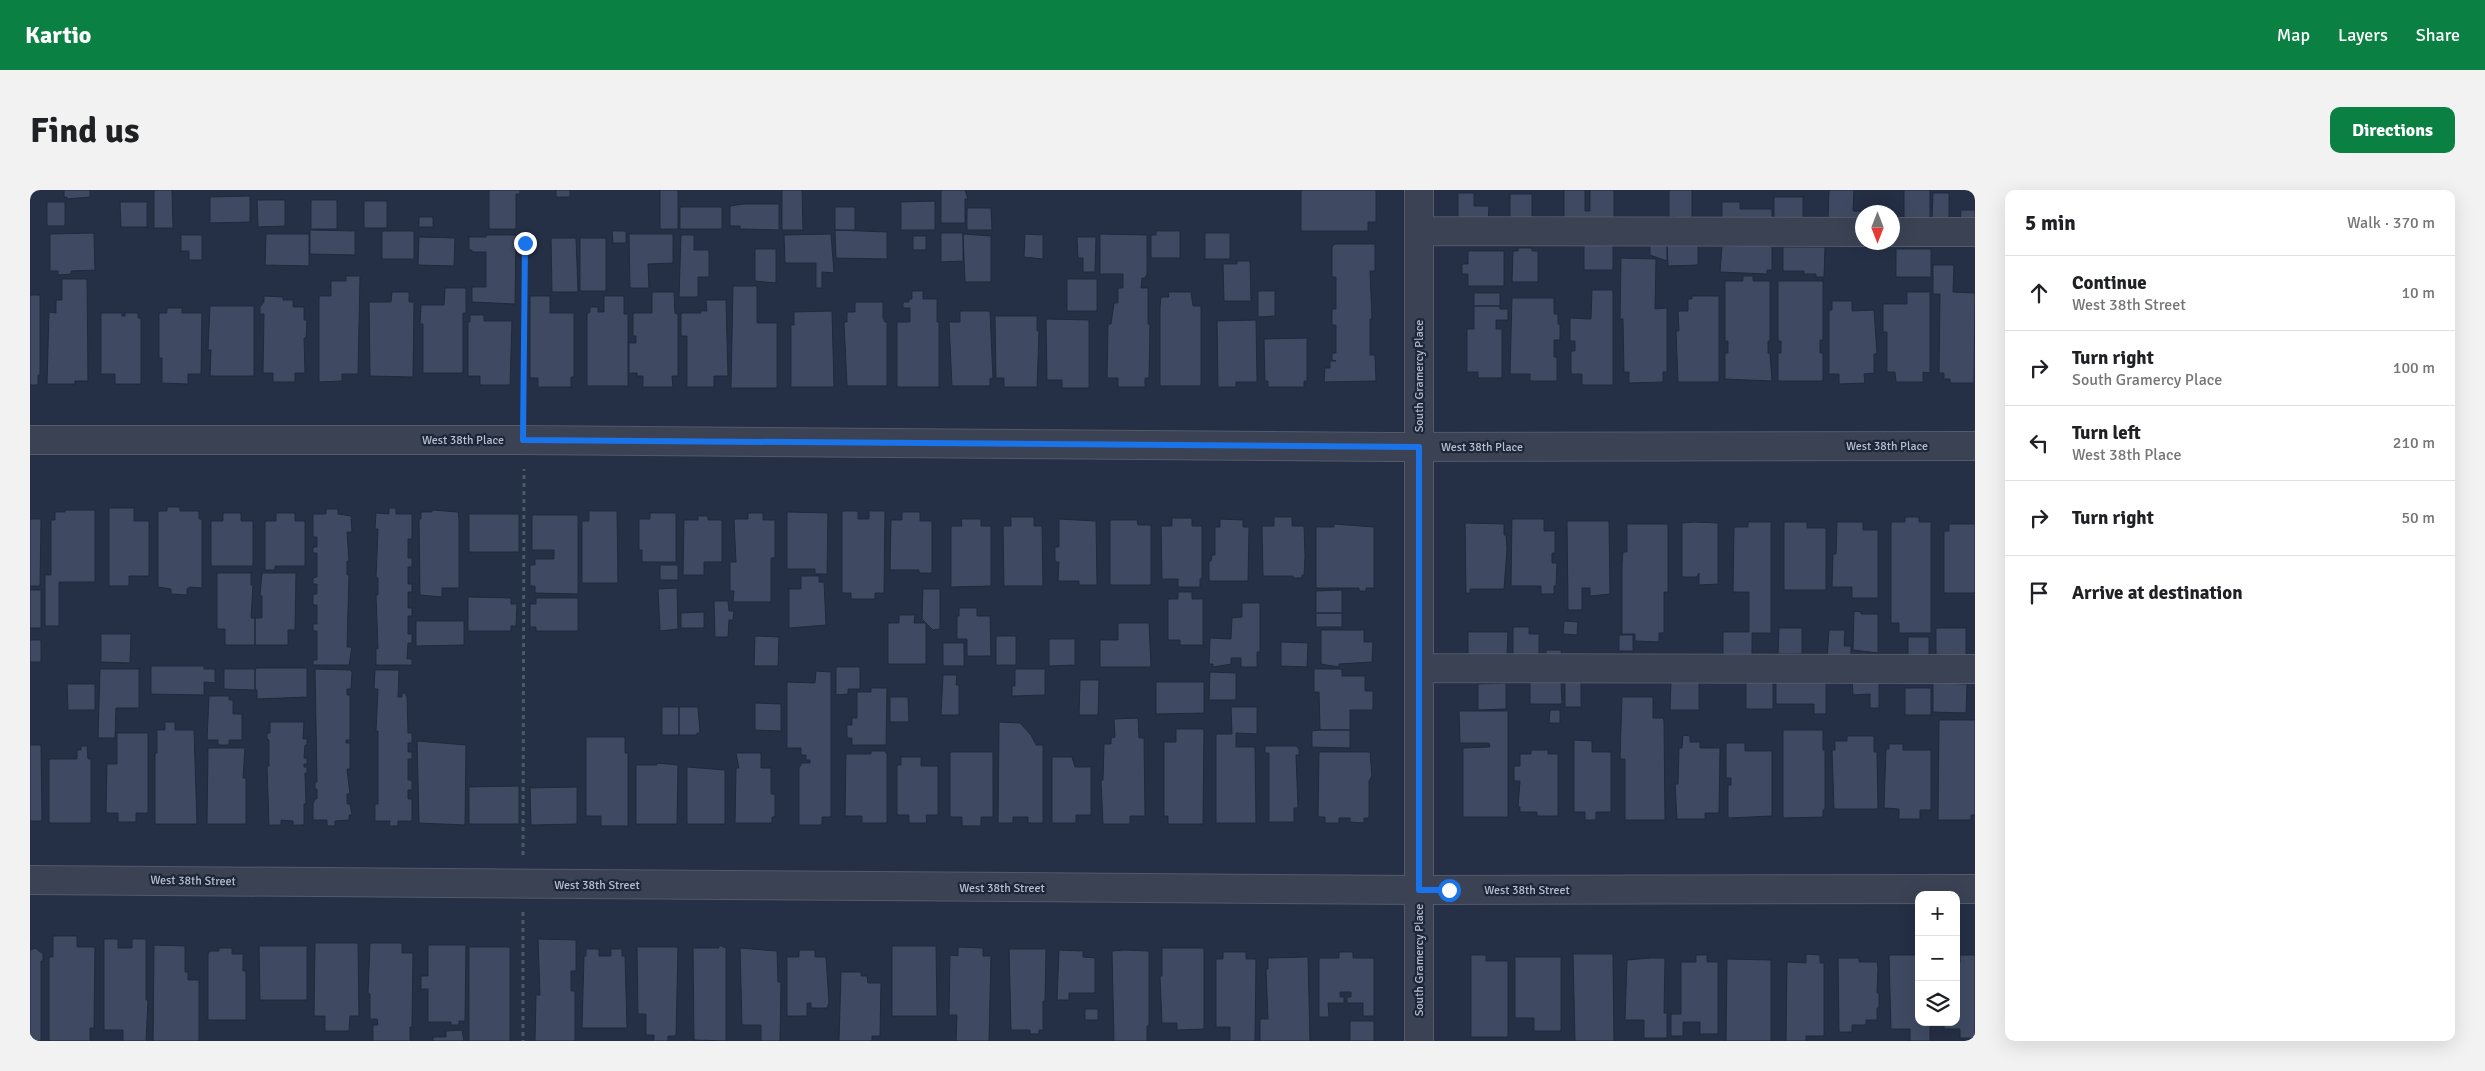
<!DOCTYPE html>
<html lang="en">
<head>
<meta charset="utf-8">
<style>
	body { margin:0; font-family:Signika,sans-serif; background:#f2f2f2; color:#202124 }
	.controls { position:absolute; right:15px; bottom:15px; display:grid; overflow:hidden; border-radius:10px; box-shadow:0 5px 20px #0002 }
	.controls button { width:45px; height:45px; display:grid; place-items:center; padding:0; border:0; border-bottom:1px solid #e0e0e0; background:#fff; color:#202124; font:25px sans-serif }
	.compass { position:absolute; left:1825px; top:15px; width:45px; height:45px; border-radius:50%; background:#fff; box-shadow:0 5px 20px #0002; rotate:180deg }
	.stop { position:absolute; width:15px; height:15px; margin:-11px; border:4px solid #1a73e8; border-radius:50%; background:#fff }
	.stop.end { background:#1a73e8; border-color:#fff; box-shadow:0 1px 5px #0008 }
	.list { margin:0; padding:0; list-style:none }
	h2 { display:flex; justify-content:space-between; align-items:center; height:65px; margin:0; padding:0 20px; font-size:21px }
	h2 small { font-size:16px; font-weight:400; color:#757577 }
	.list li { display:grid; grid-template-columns:32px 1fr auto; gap:15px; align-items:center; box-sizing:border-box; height:75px; padding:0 20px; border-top:1px solid #e0e0e0 }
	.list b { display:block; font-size:19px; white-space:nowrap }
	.list p { margin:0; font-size:16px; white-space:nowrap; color:#757577 }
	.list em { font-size:16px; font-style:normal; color:#757577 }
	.icon { flex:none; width:28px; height:28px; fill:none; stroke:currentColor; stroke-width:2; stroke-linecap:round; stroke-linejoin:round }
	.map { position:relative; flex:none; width:1945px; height:851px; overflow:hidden; border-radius:10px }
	header { display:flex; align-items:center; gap:30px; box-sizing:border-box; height:70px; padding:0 25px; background:#0b8043; color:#fff }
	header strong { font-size:24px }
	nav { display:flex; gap:28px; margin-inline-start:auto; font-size:18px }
	.intro { display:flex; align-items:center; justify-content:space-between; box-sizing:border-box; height:120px; padding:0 30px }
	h1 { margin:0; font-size:35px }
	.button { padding:12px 22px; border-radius:10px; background:#0b8043; color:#fff; font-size:18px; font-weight:700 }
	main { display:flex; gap:30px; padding:0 30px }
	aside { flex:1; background:#fff; border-radius:10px; box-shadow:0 5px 20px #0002 }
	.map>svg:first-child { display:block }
	.building { fill:#3f4a62; stroke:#20293c }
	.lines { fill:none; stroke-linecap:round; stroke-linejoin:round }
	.minor-casing { stroke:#525a6c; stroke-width:30 }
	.path { stroke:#465c62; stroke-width:3; stroke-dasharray:4 4; stroke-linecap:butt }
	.minor { stroke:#3a4254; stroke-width:28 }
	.route { stroke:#1a73e8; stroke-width:6 }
	.labels { text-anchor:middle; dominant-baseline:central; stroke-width:4.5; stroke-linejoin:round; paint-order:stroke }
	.street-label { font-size:12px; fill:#b7bece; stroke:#1e273a }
</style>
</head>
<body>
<header>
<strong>Kartio</strong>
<nav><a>Map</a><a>Layers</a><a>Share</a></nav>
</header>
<div class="intro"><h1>Find us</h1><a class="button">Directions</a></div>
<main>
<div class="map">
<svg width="1945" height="851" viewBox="0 0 1945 851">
	<rect width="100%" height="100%" fill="#252f45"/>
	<path class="building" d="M34,0H60V7L37,9V7H34Z
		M124,0H142L143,38H124Z
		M459,0H490V4H486V39H459Z
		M526,0H540V7H526Z
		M630,0H648V39H630Z
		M752,0H772L773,40H752Z
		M911,0H935L938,9H935V33H911Z
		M1271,0H1346V32H1338V41H1271Z
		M1534,0H1555V21H1560V0H1584V30L1534,34Z
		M1639,0H1662V28L1639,27Z
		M1799,0H1824L1823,21L1848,22H1832V34L1825,28H1798Z
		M1874,0H1900V29H1874Z
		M1428,3H1444V16H1459L1458,33H1428Z
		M1903,3H1919V29H1902Z
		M1480,4H1502V31H1480Z
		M220,6V32L180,33V7Z
		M1744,7H1773V33H1744Z
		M227,10H255V36L228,37Z
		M281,10H307V39H281Z
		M334,11H357V38H334Z
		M905,11V40H871V12Z
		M17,12H35V36H17Z
		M90,12H117V37H91Z
		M1692,12H1710V19H1742V35L1692,34Z
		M714,14H749V40L714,39H710V36H700V16Z
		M650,17H692V39H650Z
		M805,17H825V40H805Z
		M937,18H961L962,40H937Z
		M1931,20H1945V35H1930Z
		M389,27H403V37H389Z
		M280,40L325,41V65L280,64Z
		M805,40L857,42V69L806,68Z
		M352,41H384V69H352Z
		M582,41H596V53H583Z
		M1126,41H1150V68H1121V45H1126Z
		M64,43L65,80L41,81V84L28,85V81H20V44Z
		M911,43H933V71L911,72Z
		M1175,43H1200V69H1175Z
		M236,44H279V76L235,75Z
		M599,44H643V73L618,74L619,98H600Z
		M801,44L804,83L792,82V98H786V73H755L754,45Z
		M933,44L961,46V92H935Z
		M995,44L1013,45V69L994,67Z
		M1070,44L1117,45V84L1115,88H1112L1111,98H1118V134H1120L1119,188H1115V197H1088V188H1077L1078,134H1081L1084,113H1088V98H1093V84H1070Z
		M151,45H172V70H159V61H151Z
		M456,45H486L485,114L442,112V97H456V62H442V60H439V47H456Z
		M651,45H664V60H679V87H668V107H649Z
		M883,46H896V60H883Z
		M389,47L425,48L424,76L388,75Z
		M1047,47H1066L1065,82H1053V68H1048Z
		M521,48H546L548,102H522Z
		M550,48H576V101H550Z
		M1620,52H1637V71L1620,65Z
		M1637,52H1668V75L1638,76Z
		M1554,53L1583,54V80H1554Z
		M1305,54H1345V81H1340L1342,129H1340V165H1345L1346,191L1294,192L1295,178H1300V171H1306L1302,170V163H1306V135H1302V119H1306V87H1302V57Z
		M1737,55L1742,57V80H1737V84L1690,82L1692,56Z
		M1753,57H1795L1794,87H1786V84H1774V81H1753Z
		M1488,58H1502V61H1508V92H1482L1483,61H1488Z
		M725,59H746V93L725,91Z
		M1866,59H1901V87H1866Z
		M1438,61H1474V96H1438V84H1432V74H1438Z
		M1591,68L1626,69L1625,119L1637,118V182H1633V192L1599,193V182H1594L1593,129H1590Z
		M1207,71H1220L1221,111H1194L1193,74H1207Z
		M1903,75H1924L1923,102L1945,103L1944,193H1920V189H1914V183H1909L1910,104H1903Z
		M316,86H330L328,184H312V191L289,192V106H301V91H316Z
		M1713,86H1723V91H1740V151H1738V163H1740L1742,191L1695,189V163H1698V151H1695V91H1713Z
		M32,89H57L58,191H45V194H17L19,122L26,123V110H32Z
		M1037,89H1067V121H1037Z
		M1748,91H1793V150H1790V163H1793V191H1748V163H1751V151H1748Z
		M703,96H727V133H747V198H701Z
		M415,98H436V123H433V183H393V134H390L391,115H414Z
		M1562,100H1583V195H1552V184H1541V161H1545V151H1540V128L1561,129Z
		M882,101H893V109H907V132H909V197H867V132H880V118H873V112H879V109H882Z
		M1228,101H1245V126L1228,127Z
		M362,102H379V112H384L383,187L340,186L339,112H361Z
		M622,102H644L645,123L648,124V186H642L643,197H613V186H607V183H599V153H606V146H603V123H622Z
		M1138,102H1161L1163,116H1171V196H1130V116L1131,107H1139Z
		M1877,102H1900V183L1893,182V192H1866L1865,182H1857V142H1853V114H1877Z
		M1444,103H1470V116H1444Z
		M0,105H10V185H8V195H0Z
		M234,106L253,107V110H263V117H274V130H277L276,148H274L275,183H265V192H243V183H233L234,124H230V117L234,112Z
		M500,106H520V123H544V187H541V197H508V188H500Z
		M574,106H594V124H598V196H557V124L560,122V117H568V122H574Z
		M1662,106H1689V192H1648L1646,141H1649L1648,121H1658V109H1662Z
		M1482,108H1524V124H1528V134H1530V150H1524V167H1527V191H1500V184H1480Z
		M676,110H696L698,186H684V197H657V146H651V123H671V121H677Z
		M1802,111H1822V121L1844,120L1847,164H1844V183L1834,184L1835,193L1809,194V184H1799V120H1802Z
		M825,112H853V128L855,132H857V196H817L814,132H817V122H825Z
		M180,116H224V186H180L181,160H178Z
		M1444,116H1470V119H1478V130H1466V139H1472V188H1448V182H1437V139H1444Z
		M137,118H152V123H172L171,184H158V194L132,193V168H129V123H137Z
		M802,121L804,197H761V135H764V122Z
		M930,121H960L963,189L960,188V196H922L919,132H930Z
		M71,123H92V126H95V123H108V128H111V194H85V184H71Z
		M440,125H454V131H482L480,195H450V186H438V132H440Z
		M965,126H1007V141H1009L1007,197H974V188H966Z
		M1016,129L1059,130V198H1032V190H1017Z
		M1226,130L1227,192H1206V197H1188L1187,131Z
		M1277,148V191H1274V197H1238V191H1235L1234,149Z
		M137,317H150V321H169V329H172V398L160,397L157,399V405L141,404V399L128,397V321H137Z
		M79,318H104V331H119V386H99V396H79Z
		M359,318H366V324H382V349H378V368H382V377H378V394H382V402H378V418H382V426H378V444H382V453H378L377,469H382V475H346V458L348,459L346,405H348V388H346L348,339H345L346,323L359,324Z
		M296,319H308V324L321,326L322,342H317L319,371H317V385H319L317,457H322L319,475H283V470H287V441H283V434H287V415H283V404H287V394H283V388L287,387V363H283V357H287V347H283V324H296Z
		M35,320H65V392H29V436H15V385H21V330H25V322H35Z
		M402,320L428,322L429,329V398H412V407L390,405L389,329H391V322H402Z
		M559,321H587L588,393H552V331H559Z
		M812,321H828V329H839V321H855L854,403H845V409H821V403H812Z
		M757,322L798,323L797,384H785V379H757Z
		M872,322H890V331H902V383H889V380H860L861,330H872Z
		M193,323H211V331H223V376H181V331H193Z
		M246,323H265V331H275V376H245V380H235V331H246Z
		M620,323H646V372H612V360H609V329H620Z
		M718,323H733V330H745V368H741V412H703L704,401H700V372H706L704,329H718Z
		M439,324H489V362H439Z
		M502,325H548V404L505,403V396H500V375H505V369H524V360H502Z
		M668,326H678V330H692V372H674V385H653L654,330H668Z
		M981,327H1004V336H1012L1013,396H974L973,336H981Z
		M1244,327H1262V336H1274L1275,366L1274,385H1272V388H1263V386H1233L1232,336H1244Z
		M1875,327H1889V332H1901V443H1869V433H1861V332H1875Z
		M1142,328H1162V336H1172V389H1170V397H1148V389H1132L1131,336H1142Z
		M0,329H11L10,396H0Z
		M931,329H951V336H961V396L921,397V336H932Z
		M1029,329L1066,331L1067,395H1049V391H1028L1029,372H1025V357H1029Z
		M1190,329L1213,330V337H1219L1218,391H1179V371H1181L1182,365H1185V337H1190Z
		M1482,329H1514V341H1525V363H1522V373H1527L1526,396H1524V404H1511V396H1481Z
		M1080,330H1107L1108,335H1121V395H1080Z
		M1537,331H1579L1580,404L1560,406V398H1552V420H1538Z
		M1664,332L1688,333V394L1669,395V383L1667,387H1652V333Z
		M1718,332H1741V443H1722V470H1693V442H1719V402H1703L1704,337H1718Z
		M1754,332H1777V338H1796V400H1754Z
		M1807,332H1833V340H1848V408H1822V397H1802L1803,364H1806Z
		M1435,333L1474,334V345H1476L1477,359L1474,399H1440V403H1436Z
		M1304,334L1344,337V398H1336V401H1329V398H1286V337H1304Z
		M1597,334H1638V402H1634V443H1629V452L1605,451V444H1592V373L1593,362H1597Z
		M1919,334H1945V403H1914V341H1919Z
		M630,375H648V390H630Z
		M187,383H221V395H223L221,428H225V455H195V439H187Z
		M232,383H266L265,440H258V455H225V428H232V406H230Z
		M771,386H789V392H794L796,435L759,438V399H771Z
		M647,398L648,439L630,441L628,399Z
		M893,399H910V439L903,440L892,429Z
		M0,400H11V438H0Z
		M1312,400V423H1286V401Z
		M1148,402H1162V409H1173V455H1150V450H1138V409H1148Z
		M438,407L481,408V414H487L486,436H481V441H438Z
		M506,408H548V441H506V437H500V414H506Z
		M684,411H698L699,421H704L703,430H699L698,447H685Z
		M1212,413H1230V462H1227V477H1211V468H1201V474L1183,477V474H1179L1180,448L1201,449L1202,428L1212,427Z
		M929,418H947V426H960L961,466H937V449H927V426H929Z
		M1824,421L1831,422V424H1848V463L1823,460Z
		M674,422V438H651V423Z
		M1286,423H1312V437H1286Z
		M869,425H885L884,433H896V474H858V433H869Z
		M386,431H434V455L386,456Z
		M1534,431L1548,432L1547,445L1533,444Z
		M1088,433H1119L1121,477H1070V450H1088Z
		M1483,437H1499V444H1509V467H1483Z
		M1749,438H1772V464H1748Z
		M1906,438H1936V468H1906Z
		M1291,440H1334V452H1343L1342,472L1309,474V477L1291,474Z
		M1799,440H1815L1814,456H1821V470H1797Z
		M1438,442H1478L1477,466H1438Z
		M71,444H101L100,473L71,472Z
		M1589,445H1603V461H1589Z
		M725,446L749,447L748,476H724Z
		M966,446H986V475H966Z
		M1878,447H1899V469H1878Z
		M1019,449H1045V475L1019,476Z
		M0,450H11V472H0Z
		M1251,452L1278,453L1277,477L1251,476Z
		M913,453H934V476H913Z
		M1516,460H1532L1529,469L1516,470Z
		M121,476H174V479H185V493L174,492V505L121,504Z
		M806,477H830V499H818V504L806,505Z
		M227,478H277V507L227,509V500H225V479Z
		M70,479H109V518H86L85,548H68Z
		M194,479H225V500L194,499Z
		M285,479L320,480L322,482L321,499H317V505H320V550H316V553H320V579H317L320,604H317V614H320L322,625H319V630L305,631V636H297V630H283V614L285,609H287V599H285V592H287Z
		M985,479H1015V505L982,506V496H985Z
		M1284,479H1312V486H1335V501H1343V520H1320V540H1290L1289,502H1284Z
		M345,480H369L368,507H372V503H375L377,507L378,543H382V553H378V562H382V569H378V590H382V600H378V609H382V631H368V636H359L360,631H345V614H348V541H346L348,499H344Z
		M786,481L801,482V627H792V635H769V576H771V573H780V570H776V565H771V558H757V492L785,493Z
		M1180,482L1206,483V510H1179Z
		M913,485H927L926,495H929V525H911Z
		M1822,488H1849V518H1840V504L1823,505Z
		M1050,490H1069L1068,525H1049Z
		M1535,490H1551V517H1535Z
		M1746,490L1796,492V524H1784V514H1746Z
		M1641,491H1669V520H1640Z
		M1716,491L1743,492V519H1716Z
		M1126,492H1174V523L1126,524Z
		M1500,492H1531L1532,514H1500Z
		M1476,493V519L1448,520V494Z
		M1903,493L1937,494L1936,523L1903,522Z
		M37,494H65V520H38Z
		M841,498H857L856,555H822V548H817V535H822V528H827V502H841Z
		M1875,498H1901V525H1875Z
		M179,506H199V510H203V524H212V550H199V555H188V550H177Z
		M860,507H878L879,532H860Z
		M1592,507H1623V528H1633L1634,531L1635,630H1595V569H1590Z
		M725,513L751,514V541L725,540Z
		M632,517H649V545H632Z
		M649,517H668L670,543H667V545H649Z
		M1201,517H1227V544L1206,543V557H1225L1226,633H1186V544H1202Z
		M1520,520H1530V533H1519Z
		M1429,521H1478V627H1433V558L1460,557L1459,553H1430Z
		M1108,528L1109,548H1114L1115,626H1100V634H1073L1071,590H1073L1074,554H1081V548L1085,547L1084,529Z
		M1909,530H1945V625H1941V630H1908Z
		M135,532H145V540H164L167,634H125V563H127V540H135Z
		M240,532H274L273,549H277V555H275L274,568H277V574H274V577H277V583H275L276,614H274V635H263V631L251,630V635H239L237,576H239V550L237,549V543H240Z
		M969,532L990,533L1001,545L1006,555H1013V633H998V627H983V633H968Z
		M1146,539H1174L1173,634H1138V626H1134V552H1146Z
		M1290,540H1320V558L1282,557V541Z
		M1753,540H1793V560H1795V620H1793V627L1753,628Z
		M87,543H118V623H106V632H88V623H76L77,574H87Z
		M1653,545L1660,546V552H1670V558H1690L1689,623H1675V629H1647L1645,594H1648L1649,558H1652Z
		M1817,546H1844V562H1847L1848,619H1804L1802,560H1805V551H1817Z
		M556,547H595V563H598V636H571V626H556Z
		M1544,550L1562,551V562H1581V622H1566V630H1555V622H1544Z
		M387,551L436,555L435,635L389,633Z
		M1696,553H1715V561H1742V626L1698,628V595H1701V588H1696Z
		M1859,554H1873V560H1901V620H1890V629H1869V619L1854,618L1856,559H1859Z
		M0,555H11L12,631H0Z
		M51,556H57L58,569H61V633H19V569H47V560H51Z
		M1235,556H1266L1269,559V565H1266L1268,618H1264V632H1239V563H1235Z
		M178,558H215L213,588H216V634H177Z
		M1501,560H1518V564H1528V626H1507V622H1490V617H1488L1490,591H1484V576H1490V564H1501Z
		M841,561H855L857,564V633H832V626H815L816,564H841Z
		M920,562H963V627H951V636H932V627H920Z
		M1289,562H1340L1342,586L1339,591V628H1334V633L1320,632V628H1309V633H1295V627H1288Z
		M706,563H731V578H741V604H745V627H742V633H705L706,578H709Z
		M871,567H891V576H908V625H896L897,633H879V625H867V575H871Z
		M1022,567H1042L1045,577H1061V625H1046V633H1022Z
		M627,573L648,575L647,634H606V575H627Z
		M657,577L695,580V634H657Z
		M489,596V634H439V597Z
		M547,597V634L501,635L500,598Z
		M23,746H47V757H65L64,838H60V851H19V767H23Z
		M74,749H88V758H102V749H116V810H118L116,851H93V840H74Z
		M508,749L546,750V781H541V801H545V851H505L506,805H510Z
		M0,752L1,760L5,758L13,764V771H11V851H0Z
		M285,753H328L329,826H320L319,841H295V826H284Z
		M340,753H372V763H383L382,837H380V851H343V835H348L347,829H340V804H338Z
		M124,755L155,756V782H158V790H169V851H123Z
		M398,755H436L435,831H429V835H421V832H398V799H391V786H398Z
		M689,755L696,758V851L664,850L663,758H689Z
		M229,756H277V810H230Z
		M862,756H906L907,826H862Z
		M439,757H480V851H439Z
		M607,757H648L646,846H638V851H624V845H616V824H608Z
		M928,757L953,758V766H961L959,851H926L927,825H919L920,765L928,766Z
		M189,758H202V764H213V781H216V830H178V764L180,761H189Z
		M710,758L747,761L748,792H751L750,851H731V835H712Z
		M1132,758H1174V839L1147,840V833H1132L1130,786H1132Z
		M556,759H569V766H581V759H592V766H595L597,838H552L554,766H556Z
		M979,759H1016L1015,811H1013V840H1009V844H1000V840H981Z
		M769,760H785V767H796L799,813L797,818H781V813H777V826H757V767H769Z
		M1029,760L1053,761V767L1065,768V803H1039V810H1027Z
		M1095,760L1119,761V836H1117V851H1084L1082,761Z
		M1193,762H1216V769H1226L1225,851H1200V837H1186V769H1193Z
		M1309,762H1323V768H1344V826H1333V813H1317V807H1321V802H1310V807H1314V813H1298L1299,827H1289V768H1309Z
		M1543,764H1583L1584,851H1545Z
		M1776,764L1790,765V773H1794V846H1776V851H1756L1757,772L1776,773Z
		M1441,765H1456V771H1478V847H1441Z
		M1666,765H1677V772H1688V844H1670V832H1653V846H1641V824H1651V772H1666Z
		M1859,765H1889V832H1900V851H1880V839H1861Z
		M1930,765H1945V848H1930V839H1914V832H1926V773H1930Z
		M1278,767L1280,851H1230V829H1238L1236,779H1238V768Z
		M1485,767H1531V841H1504V828H1485Z
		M1621,768H1635L1634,823H1637V848H1614V830H1595L1597,770Z
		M1808,768H1829V772H1847L1848,778L1847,803H1849V818H1847V830H1836V835H1822V842H1809Z
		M1697,769L1741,770V851H1696Z
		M811,782H831V786H837L838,793H851L850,846H842V851H809Z
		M1055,819H1068V830H1055Z
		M1320,831H1344V851H1320Z
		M432,840L434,851H403V847H416V841Z"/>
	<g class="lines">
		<defs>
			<path id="minor" d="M1389,0V851
				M1389,41L1832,42
				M1862,42H1945
				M0,250H493L1358,257L1945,256
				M1389,478L1945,479
				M0,690L1389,700L1945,699"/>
		</defs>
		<use href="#minor" class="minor-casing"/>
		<path class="path" d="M493,223L495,53
			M493,665L494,279
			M493,722V851"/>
		<use href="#minor" class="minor"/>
	</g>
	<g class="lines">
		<path class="route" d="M495,53L493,250L1389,257V700H1419"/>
	</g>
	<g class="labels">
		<g class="street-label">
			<text transform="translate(1389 186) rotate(-90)">South Gramercy Place</text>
			<text x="433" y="250">West 38th Place</text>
			<text x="1857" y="256">West 38th Place</text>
			<text x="1452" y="257">West 38th Place</text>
			<text transform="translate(163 691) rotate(1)">West 38th Street</text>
			<text x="567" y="695">West 38th Street</text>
			<text x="972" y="698">West 38th Street</text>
			<text x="1497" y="700">West 38th Street</text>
			<text transform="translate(1389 770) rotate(-90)">South Gramercy Place</text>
		</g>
	</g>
</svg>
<div class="controls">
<button>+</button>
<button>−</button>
<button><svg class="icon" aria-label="layers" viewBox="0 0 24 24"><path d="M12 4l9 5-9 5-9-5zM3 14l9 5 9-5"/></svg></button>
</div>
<svg class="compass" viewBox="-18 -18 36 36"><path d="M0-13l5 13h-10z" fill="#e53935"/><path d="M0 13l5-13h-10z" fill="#757577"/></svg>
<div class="stop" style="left:1419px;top:700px"></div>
<div class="stop end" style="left:495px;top:53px"></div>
</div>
<aside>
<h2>5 min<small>Walk · 370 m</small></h2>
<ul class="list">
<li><svg class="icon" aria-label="ahead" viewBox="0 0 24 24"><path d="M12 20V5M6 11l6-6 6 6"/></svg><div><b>Continue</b><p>West 38th Street</p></div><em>10 m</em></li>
<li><svg class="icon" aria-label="right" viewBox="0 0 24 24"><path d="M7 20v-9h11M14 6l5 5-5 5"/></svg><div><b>Turn right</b><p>South Gramercy Place</p></div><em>100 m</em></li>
<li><svg class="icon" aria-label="left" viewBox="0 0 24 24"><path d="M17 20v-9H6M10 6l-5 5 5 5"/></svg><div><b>Turn left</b><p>West 38th Place</p></div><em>210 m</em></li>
<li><svg class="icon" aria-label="right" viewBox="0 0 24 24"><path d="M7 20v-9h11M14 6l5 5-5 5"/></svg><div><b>Turn right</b></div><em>50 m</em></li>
<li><svg class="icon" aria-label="arrive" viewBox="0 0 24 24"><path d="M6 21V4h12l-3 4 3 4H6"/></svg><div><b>Arrive at destination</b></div></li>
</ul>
</aside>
</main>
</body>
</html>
